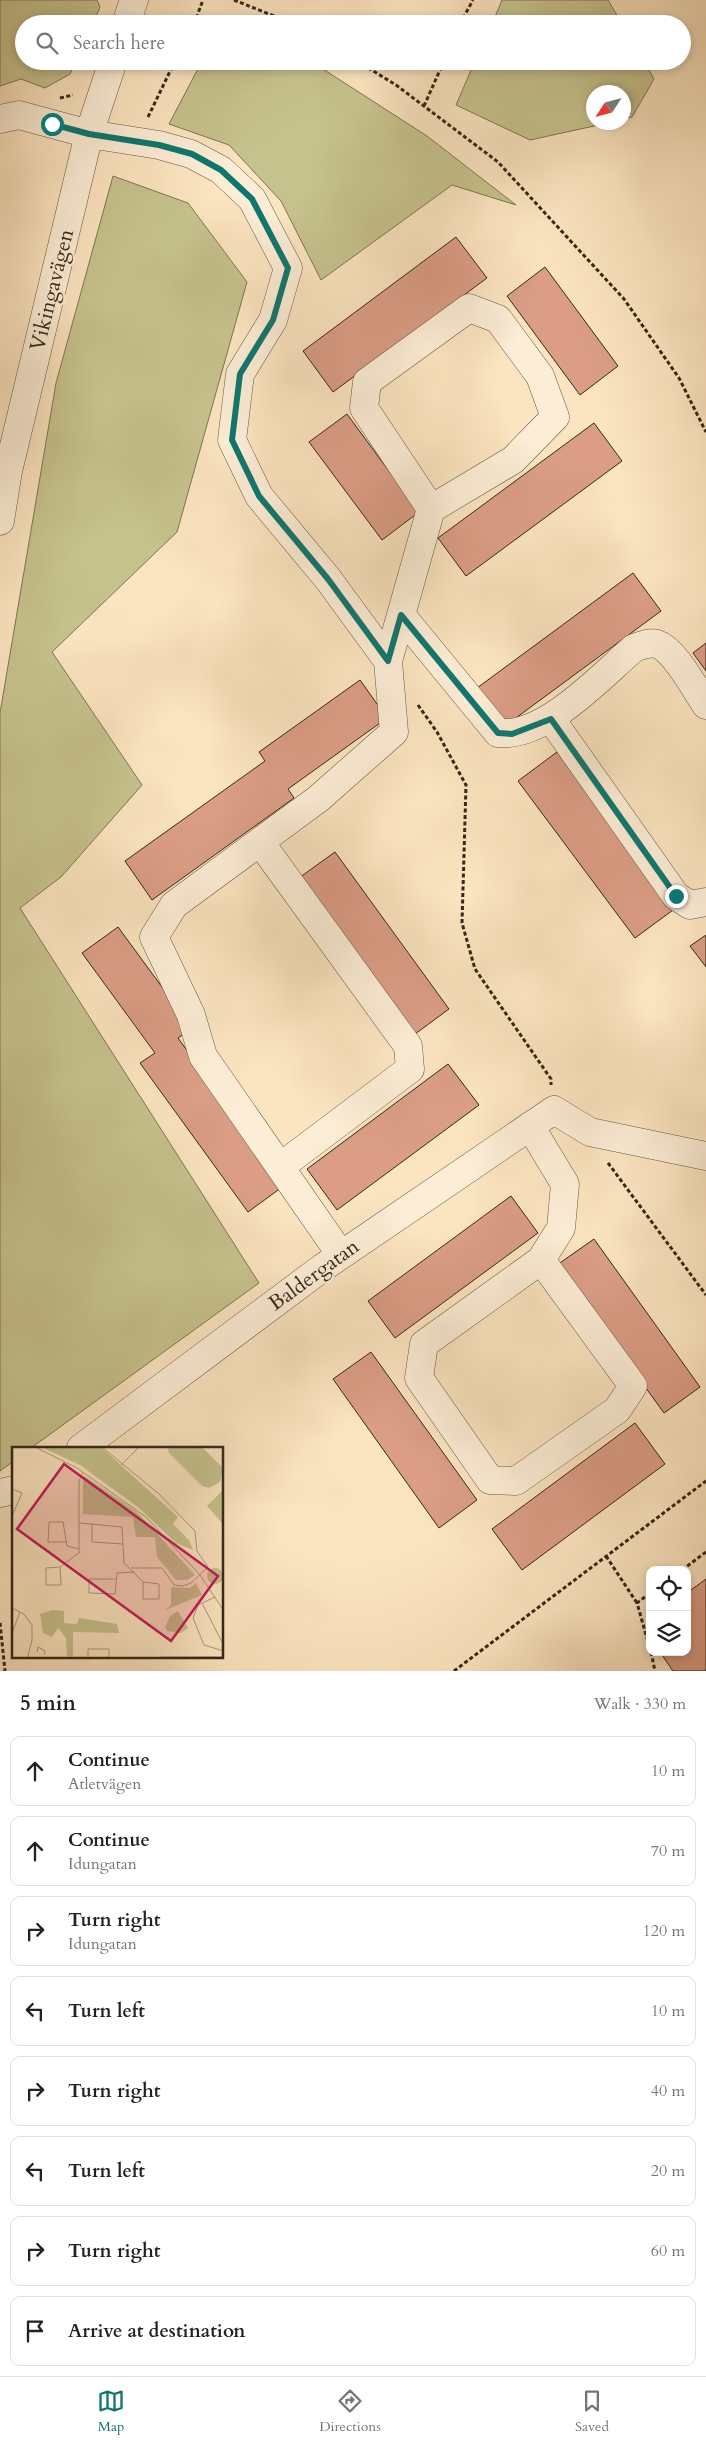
<!DOCTYPE html>
<html lang="en">
<head>
<meta charset="utf-8">
<style>
	body { margin:0; font-family:Cardo,serif; background:#f6f6f6; color:#222 }
	.controls { position:absolute; right:15px; bottom:15px; display:grid; overflow:hidden; border-radius:10px; box-shadow:0 2px 8px #0003 }
	.controls button { width:45px; height:45px; display:grid; place-items:center; padding:0; border:0; border-bottom:1px solid #e0e0e0; background:#fff; color:#222; font:25px sans-serif }
	.compass { position:absolute; left:586px; top:85px; width:45px; height:45px; border-radius:50%; background:#fff; box-shadow:0 2px 8px #0003; rotate:234deg }
	.stop { position:absolute; width:15px; height:15px; margin:-11px; border:4px solid #0f766e; border-radius:50%; background:#fff }
	.stop.end { background:#0f766e; border-color:#fff; box-shadow:0 1px 5px #0008 }
	.list { margin:0; padding:0; list-style:none }
	h2 { display:flex; justify-content:space-between; align-items:center; height:65px; margin:0; padding:0 20px; font-size:21px }
	h2 small { font-size:16px; font-weight:400; color:#767676 }
	.list li { display:grid; grid-template-columns:32px 1fr auto; gap:15px; align-items:center; box-sizing:border-box; height:70px; margin:0 10px 10px; padding:0 10px; border:1px solid #e0e0e0; border-radius:10px }
	.list b { display:block; font-size:19px; white-space:nowrap }
	.list p { margin:0; font-size:16px; white-space:nowrap; color:#767676 }
	.list em { font-size:16px; font-style:normal; color:#767676 }
	.icon { flex:none; width:28px; height:28px; fill:none; stroke:currentColor; stroke-width:2; stroke-linecap:round; stroke-linejoin:round }
	.map { position:relative; flex:none; width:706px; height:1671px; overflow:hidden }
	.search { position:absolute; background:#fff; box-shadow:0 2px 8px #0003; left:15px; right:15px; top:15px; height:55px; display:flex; align-items:center; gap:12px; box-sizing:border-box; padding:0 18px; border-radius:28px; color:#767676; font-size:19px }
	.sheet { height:705px; background:#fff }
	nav { display:flex; justify-content:space-around; align-items:center; box-sizing:border-box; height:70px; border-top:1px solid #e0e0e0; background:#fff; font-size:14px; color:#767676 }
	nav a { display:grid; justify-items:center; gap:2px }
	nav .on { color:#0f766e }
	.map>svg:first-child { display:block }
	.green { fill:#c6c28d; stroke:#7d7553 }
	.building { fill:#db9d86; stroke:#342819 }
	.lines { fill:none; stroke-linecap:round; stroke-linejoin:round }
	.minor-casing { stroke:#665743; stroke-width:29 }
	.path { stroke:#342819; stroke-width:3; stroke-dasharray:4 2.5; stroke-linecap:butt }
	.minor { stroke:#fcedd6; stroke-width:28 }
	.route { stroke:#0f766e; stroke-width:6 }
	.labels { text-anchor:middle; dominant-baseline:central; stroke-width:4.5; stroke-linejoin:round; paint-order:stroke }
	.street-label { font-size:21px; fill:#342819; stroke:#fcedd6 }
	.inset-road { fill:none; stroke:#ab997d; stroke-width:1 }
	.view { fill:#c2185b; fill-opacity:0.15; stroke:#c2185b; stroke-width:2.5 }
	.inset-edge { fill:none; stroke:#342819; stroke-width:2.5 }
</style>
</head>
<body>
<div class="map">
<svg width="706" height="1671" viewBox="0 0 706 1671">
	<rect width="100%" height="100%" fill="#fbe4c0"/>
	<filter id="stains"><feTurbulence type="fractalNoise" baseFrequency=".004" numOctaves="4"/><feColorMatrix values="0 0 0 0 .2 0 0 0 0 .09 0 0 0 0 .02 0 0 0 .5 -.17"/></filter>
	<radialGradient id="worn" r=".72"><stop offset=".6" stop-color="#630" stop-opacity="0"/><stop offset="1" stop-color="#630" stop-opacity=".3"/></radialGradient>
	<path class="green" d="M0,0H97L100,7L93,24H24V61H76L70,74L45,88L21,79L0,86Z
		M502,0H608L622,24H492Z
		M202,61L312,62L427,136L516,205L452,185L321,280L281,201L229,145L169,124Z
		M475,61H644L654,79L632,117L624,119V92H594V122L608,123L530,140L456,105Z
		M113,176L188,203L247,282L177,532L52,652L142,785L61,877L20,908L259,1283L31,1448H14V1461L0,1471V713L56,383Z"/>
	<path class="building" d="M456,237L487,278L333,392L303,351Z
		M545,267L618,366L580,395L507,296Z
		M347,414L419,512L382,540L309,442Z
		M594,423L622,461L466,576L438,538Z
		M633,573L661,611L505,726L477,688Z
		M706,643V671L693,653Z
		M360,680L387,718L288,789L294,798L152,900L125,861L265,761L259,752Z
		M557,752L673,910L635,938L518,781Z
		M335,852L449,1009L411,1037L296,880Z
		M118,927L192,1028L178,1038L285,1185L248,1212L140,1063L155,1053L82,953Z
		M706,935V967L690,946Z
		M448,1064L479,1105L337,1210L307,1169Z
		M511,1196L538,1233L395,1338L368,1301Z
		M594,1239L700,1387L664,1413L557,1265Z
		M371,1352L477,1500L439,1528L333,1379Z
		M635,1423L665,1464L522,1570L492,1529Z
		M706,1579V1671H673L660,1652H687V1593Z"/>
	<g class="lines">
		<defs>
			<path id="minor" d="M126,24L134,0
				M0,119L19,115L89,134L159,145L191,154L221,170L252,199L288,268L273,320L240,374L232,440L259,496L328,579L388,661
				M0,521L8,471L89,134L113,61
				M401,615L498,733C545,738 600,677 634,648C642,645 648,642 657,644C675,650 695,689 706,705
				M551,719L676,896L690,905L706,902
				M260,842L408,1046L410,1069L280,1167
				M530,1126L565,1184L561,1228L541,1260L424,1344L419,1378L490,1480L516,1481L617,1410L633,1386L541,1260
				M341,1255L203,1056L191,1015L154,937L174,905L318,799L394,732L388,661L431,509L513,460L555,417L540,376L498,319L469,308L367,382L364,408L431,509
				M81,1448L322,1268L554,1110L590,1132L706,1156
				M0,1493L14,1490"/>
		</defs>
		<use href="#minor" class="minor-casing"/>
		<path class="path" d="M234,0L294,24
			M194,24L203,0
			M460,24L473,0
			M357,61L396,85L498,162L624,299L679,378L706,432
			M60,98L73,95
			M424,106L444,61
			M148,117L175,61
			M418,705L437,732L466,785L462,923L475,969L551,1079V1085
			M608,1163L706,1295
			M606,1556L637,1603
			M682,1570L706,1552
			M650,1593L637,1603L650,1649
			M0,1623L5,1671
			M651,1652L655,1671
			M454,1671L706,1481"/>
		<use href="#minor" class="minor"/>
	</g>
	<g class="lines">
		<path class="route" d="M52,124L89,134L159,145L192,154L221,170L252,199L288,268L273,320L240,374L232,440L259,496L328,579L388,661L401,615L498,733L512,734L551,719L676,896"/>
	</g>
	<g class="labels">
		<g class="street-label">
			<text transform="translate(52 290) rotate(-76)">Vikingavägen</text>
			<text transform="translate(314 1275) rotate(-36)">Baldergatan</text>
		</g>
	</g>
	<g transform="translate(12 1447)">
		<rect width="211" height="211" fill="#fbe4c0"/>
		<path d="M89,0L166,70L161,77L177,93L181,103L164,96L126,60L68,18L31,1ZM155,0H190L211,21L208,35L197,41L190,39L157,6ZM71,28L124,64L183,128L175,133H164L145,110L143,90H124L121,70L71,67ZM211,43L212,77H211L195,59ZM195 129a8 8 0 1 1 16 0a8 8 0 1 1-16 0ZM184,136L190,148L153,163L159,158V140L178,141ZM41,163L52,164V176L65,177L67,171L105,177L107,186L61,185V210L55,209L54,191L46,181L40,190L31,186L28,167ZM166,164L176,181L169,186L155,184L153,180L158,169Z" fill="#c6c28d"/>
		<path class="inset-road" d="M23,0L65,21L134,70L188,128L212,164M90,0L147,47L183,84L185,104L196,120L179,136L171,139L162,138L150,121H119M109,18L127,0M0,42L10,46L0,69M68,76L110,80L112,116L131,135V152H147V137L131,135M80,77V95L111,97M54,95H36L37,75H51L55,99L67,102M48,120L34,121V138H49L48,120L67,106V34L71,25M103,132H77V146L103,147L105,126L123,125M203,150L186,158L181,171L192,198L212,204M190,156L212,199M0,161L12,167L20,178V193L15,212M0,186L8,165M25,205L26,200L33,204L32,208M148,210H212M76,212V202H97V212"/>
		<path class="view" d="M52,17L206,129L159,194L5,82Z"/>
		<rect width="211" height="211" class="inset-edge"/>
	</g>
	<rect width="100%" height="100%" filter="url(#stains)"/>
	<rect width="100%" height="100%" fill="url(#worn)"/>
</svg>
<div class="controls">
<button><svg class="icon" aria-label="locate" viewBox="0 0 24 24"><circle cx="12" cy="12" r="6"/><path d="M12 2v4M12 18v4M2 12h4M18 12h4"/></svg></button>
<button><svg class="icon" aria-label="layers" viewBox="0 0 24 24"><path d="M12 4l9 5-9 5-9-5zM3 14l9 5 9-5"/></svg></button>
</div>
<svg class="compass" viewBox="-18 -18 36 36"><path d="M0-13l5 13h-10z" fill="#e53935"/><path d="M0 13l5-13h-10z" fill="#767676"/></svg>
<div class="stop" style="left:52px;top:124px"></div>
<div class="stop end" style="left:676px;top:896px"></div>
<div class="search"><svg class="icon" aria-label="search" viewBox="0 0 24 24"><circle cx="10" cy="10" r="6"/><path d="M15 15l6 6"/></svg>Search here</div>
</div>
<section class="sheet">
<h2>5 min<small>Walk · 330 m</small></h2>
<ul class="list">
<li><svg class="icon" aria-label="ahead" viewBox="0 0 24 24"><path d="M12 20V5M6 11l6-6 6 6"/></svg><div><b>Continue</b><p>Atletvägen</p></div><em>10 m</em></li>
<li><svg class="icon" aria-label="ahead" viewBox="0 0 24 24"><path d="M12 20V5M6 11l6-6 6 6"/></svg><div><b>Continue</b><p>Idungatan</p></div><em>70 m</em></li>
<li><svg class="icon" aria-label="right" viewBox="0 0 24 24"><path d="M7 20v-9h11M14 6l5 5-5 5"/></svg><div><b>Turn right</b><p>Idungatan</p></div><em>120 m</em></li>
<li><svg class="icon" aria-label="left" viewBox="0 0 24 24"><path d="M17 20v-9H6M10 6l-5 5 5 5"/></svg><div><b>Turn left</b></div><em>10 m</em></li>
<li><svg class="icon" aria-label="right" viewBox="0 0 24 24"><path d="M7 20v-9h11M14 6l5 5-5 5"/></svg><div><b>Turn right</b></div><em>40 m</em></li>
<li><svg class="icon" aria-label="left" viewBox="0 0 24 24"><path d="M17 20v-9H6M10 6l-5 5 5 5"/></svg><div><b>Turn left</b></div><em>20 m</em></li>
<li><svg class="icon" aria-label="right" viewBox="0 0 24 24"><path d="M7 20v-9h11M14 6l5 5-5 5"/></svg><div><b>Turn right</b></div><em>60 m</em></li>
<li><svg class="icon" aria-label="arrive" viewBox="0 0 24 24"><path d="M6 21V4h12l-3 4 3 4H6"/></svg><div><b>Arrive at destination</b></div></li>
</ul>
</section>
<nav>
<a class="on"><svg class="icon" aria-label="map" viewBox="0 0 24 24"><path d="M3 6l6-2 6 2 6-2v14l-6 2-6-2-6 2zM9 4v14M15 6v14"/></svg>Map</a>
<a><svg class="icon" aria-label="directions" viewBox="0 0 24 24"><path d="M12 3l9 9-9 9-9-9zM9 14v-3h6M13 9l2 2-2 2"/></svg>Directions</a>
<a><svg class="icon" aria-label="saved" viewBox="0 0 24 24"><path d="M7 4h10v16l-5-4-5 4z"/></svg>Saved</a>
</nav>
</body>
</html>
